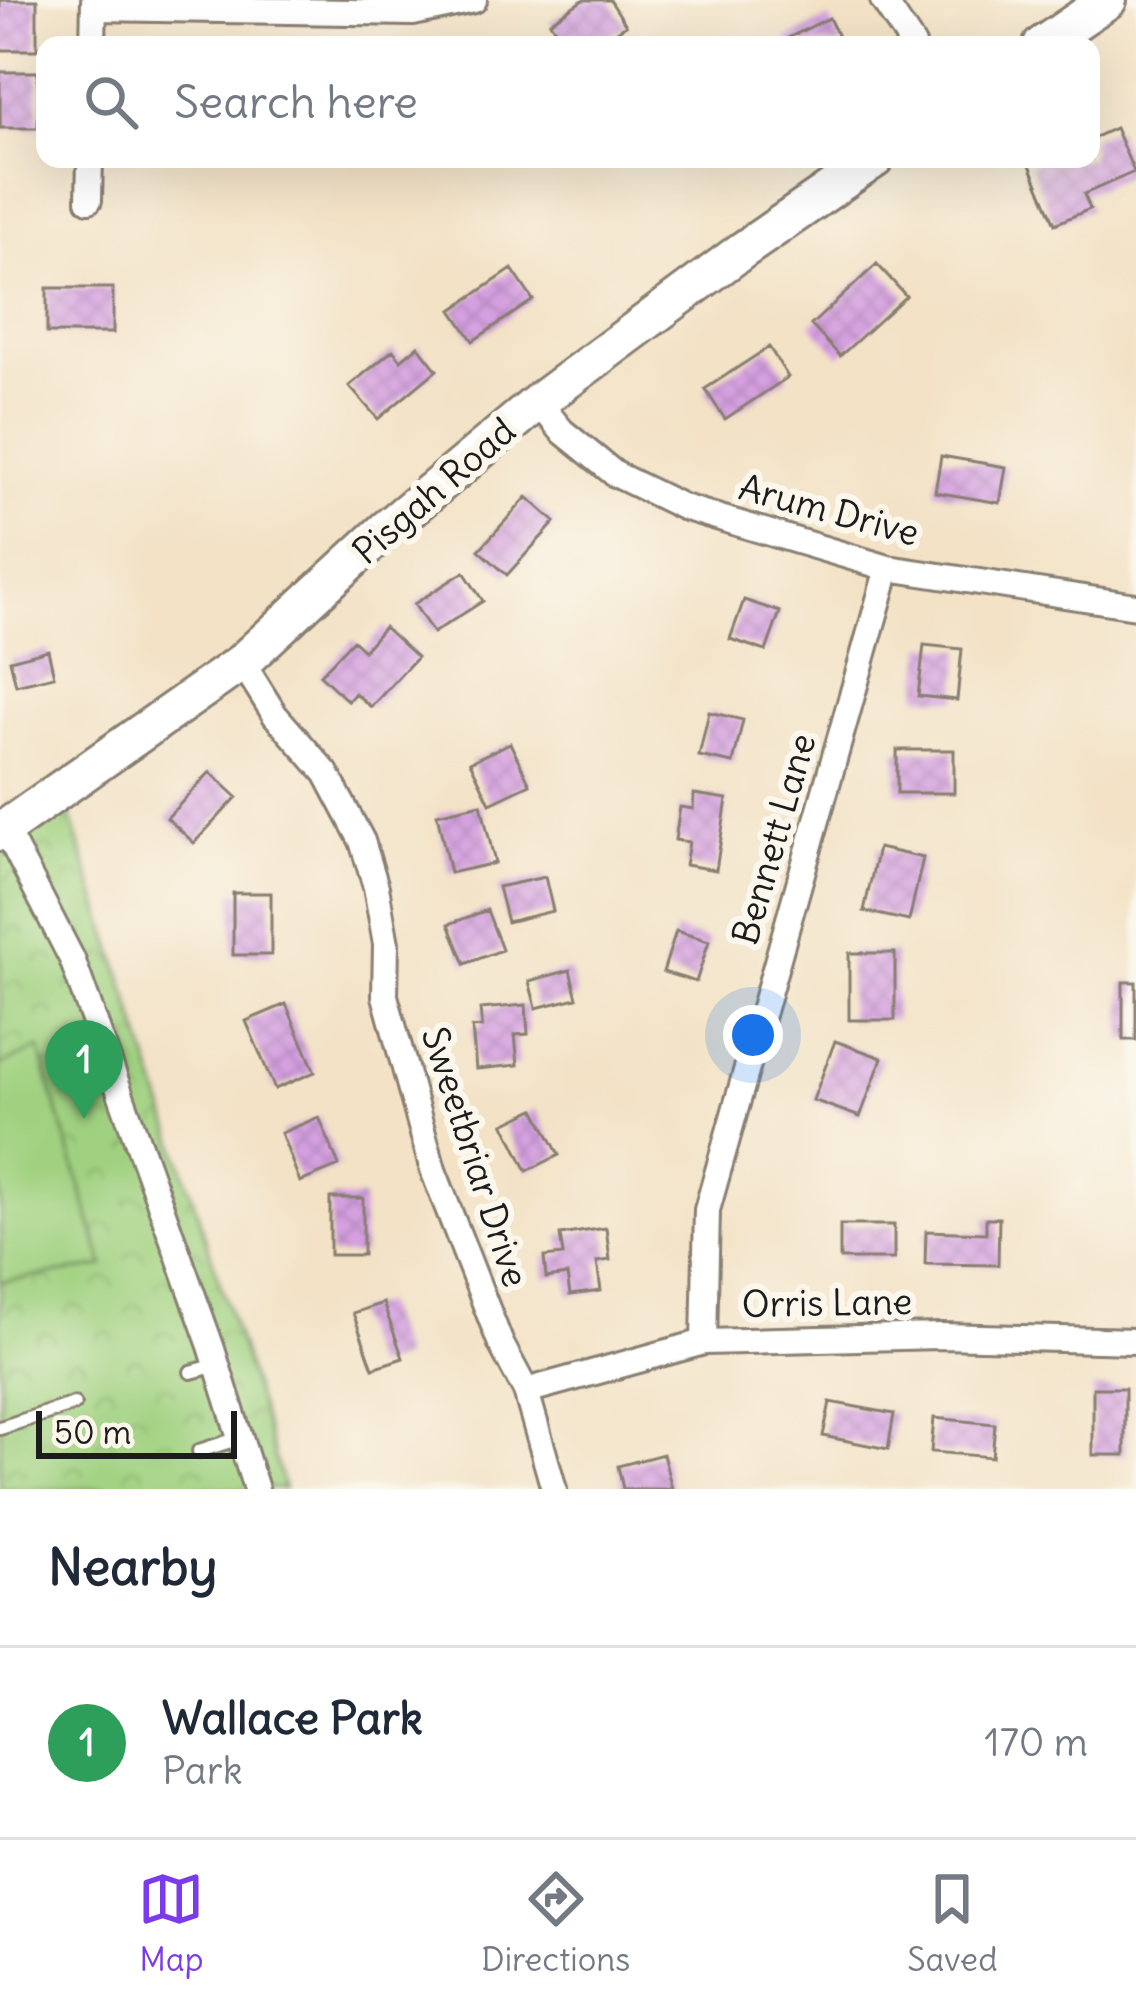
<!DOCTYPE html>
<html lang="en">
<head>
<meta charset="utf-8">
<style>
	body { margin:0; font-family:Delius,sans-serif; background:#f6f6f7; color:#1f2937 }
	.scale { position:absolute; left:36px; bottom:30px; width:201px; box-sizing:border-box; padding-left:12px; border:6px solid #1c1c1c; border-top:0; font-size:33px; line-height:42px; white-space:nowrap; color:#1c1c1c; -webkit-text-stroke:9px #fbf7ec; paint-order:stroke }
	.you { position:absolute; left:753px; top:1035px; width:42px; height:42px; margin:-30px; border:9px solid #fff; border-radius:50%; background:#1a73e8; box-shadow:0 0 0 18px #1a73e833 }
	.badge { display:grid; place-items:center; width:78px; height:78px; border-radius:50%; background:#7c3aed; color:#fff; font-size:39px; font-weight:700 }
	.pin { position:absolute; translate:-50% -99px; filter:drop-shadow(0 3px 6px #0008) }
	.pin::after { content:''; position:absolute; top:63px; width:42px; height:36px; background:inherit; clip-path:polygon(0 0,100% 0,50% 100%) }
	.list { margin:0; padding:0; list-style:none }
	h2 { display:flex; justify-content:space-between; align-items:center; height:156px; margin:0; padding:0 48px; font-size:51px }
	h2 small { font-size:39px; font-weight:400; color:#747a83 }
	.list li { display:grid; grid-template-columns:78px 1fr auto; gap:36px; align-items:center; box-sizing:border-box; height:192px; padding:0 48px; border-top:3px solid #e0e1e3 }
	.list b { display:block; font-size:45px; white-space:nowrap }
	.list p { margin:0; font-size:39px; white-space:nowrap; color:#747a83 }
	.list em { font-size:39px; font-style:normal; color:#747a83 }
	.icon { flex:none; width:66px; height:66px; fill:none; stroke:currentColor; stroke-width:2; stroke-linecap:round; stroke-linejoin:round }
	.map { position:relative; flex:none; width:1136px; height:1489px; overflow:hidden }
	.search { position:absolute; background:#fff; box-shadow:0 12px 48px #0002; left:36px; right:36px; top:36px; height:132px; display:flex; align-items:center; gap:30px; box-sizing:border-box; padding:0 42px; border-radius:24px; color:#747a83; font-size:45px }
	.sheet { height:348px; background:#fff }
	nav { display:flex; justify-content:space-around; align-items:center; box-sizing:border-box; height:168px; border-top:3px solid #e0e1e3; background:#fff; font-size:33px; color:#747a83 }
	nav a { display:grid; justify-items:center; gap:6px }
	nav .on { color:#7c3aed }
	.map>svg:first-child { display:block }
	.park { fill:url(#park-crowns); stroke:#5e764e; stroke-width:3 }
	.pitch { fill:#a0d180; stroke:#5e764e; stroke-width:3 }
	.building { fill:url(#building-cross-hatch) }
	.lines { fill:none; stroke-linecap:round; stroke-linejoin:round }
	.lane-casing { stroke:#887f71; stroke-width:18 }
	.street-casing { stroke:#887f71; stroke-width:30 }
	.secondary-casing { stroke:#887f71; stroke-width:42 }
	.lane { stroke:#fff; stroke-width:12 }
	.street { stroke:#fff; stroke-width:24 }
	.secondary { stroke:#fff; stroke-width:36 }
	.labels { text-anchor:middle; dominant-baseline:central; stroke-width:12; stroke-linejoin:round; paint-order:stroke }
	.street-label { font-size:36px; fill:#1c1c1c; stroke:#fbf7ec }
</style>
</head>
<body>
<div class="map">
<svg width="1136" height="1489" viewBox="0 0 1136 1489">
	<defs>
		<pattern id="park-crowns" width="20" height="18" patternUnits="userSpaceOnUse" patternTransform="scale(3)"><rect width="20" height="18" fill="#a0d180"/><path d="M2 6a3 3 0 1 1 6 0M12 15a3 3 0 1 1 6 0" fill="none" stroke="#89b36e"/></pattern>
		<pattern id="building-cross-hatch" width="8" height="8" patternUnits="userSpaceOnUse" patternTransform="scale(3)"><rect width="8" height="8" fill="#d5a0e0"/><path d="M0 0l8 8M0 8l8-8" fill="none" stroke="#b689c0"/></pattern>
	</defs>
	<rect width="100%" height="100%" fill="#fbf7ec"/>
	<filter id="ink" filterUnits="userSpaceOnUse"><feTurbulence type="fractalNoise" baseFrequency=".00833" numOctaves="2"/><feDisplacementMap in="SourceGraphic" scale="24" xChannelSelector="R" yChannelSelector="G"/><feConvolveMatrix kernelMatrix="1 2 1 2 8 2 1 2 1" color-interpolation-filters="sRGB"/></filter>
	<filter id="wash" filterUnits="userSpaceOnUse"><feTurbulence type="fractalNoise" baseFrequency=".004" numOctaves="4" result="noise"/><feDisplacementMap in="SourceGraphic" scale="48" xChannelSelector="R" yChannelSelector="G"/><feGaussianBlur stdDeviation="2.7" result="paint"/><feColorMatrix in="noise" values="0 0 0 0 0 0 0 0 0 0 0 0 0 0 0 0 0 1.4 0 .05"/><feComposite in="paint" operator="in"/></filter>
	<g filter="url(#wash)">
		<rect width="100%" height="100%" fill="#f3e2c6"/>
		<path class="park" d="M63,793L259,1405L284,1489H0V832Z"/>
		<path class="pitch" d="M39,1048L104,1266L0,1282V1066Z"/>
		<g id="blocks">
			<path class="building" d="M0,0H37V50H0Z
				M583,0H610L626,25L596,45H566L550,22Z
				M829,18L842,45H789L786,39Z
				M0,72H38V128H0Z
				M1115,128L1134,172L1084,194L1090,209L1055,224L1030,165L1043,159H1091V139Z
				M877,264L906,296L840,356L811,325Z
				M512,269L533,300L473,341L452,310Z
				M47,288H113V333H47Z
				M418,346L437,370L378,419L349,386L393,350L401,360Z
				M769,347L788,377L725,419L705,389Z
				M941,456L1006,467L1000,503L935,492Z
				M527,497L555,522L507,575L479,550Z
				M464,572L483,601L433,633L414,604Z
				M744,600L780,612L766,651L730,639Z
				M384,627L417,657L371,707L355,693L348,701L320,675L353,640L364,650Z
				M924,645L962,649L957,700L918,696Z
				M48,650L54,676L16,685L10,660Z
				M709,712L743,720L733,763L699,756Z
				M510,743L530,784L490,803L470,762Z
				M897,750H954V793H897Z
				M210,772L237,797L194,843L167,818Z
				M694,794L727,799L716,870L685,865L689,842L675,840L680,807L693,809Z
				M481,804L495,863L450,873L437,814Z
				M878,848L923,858L909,921L864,911Z
				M545,877L553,911L507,922L498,887Z
				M233,893H271V955H233Z
				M487,910L502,950L465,964L449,924Z
				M676,931L709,941L696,982L663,972Z
				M849,953H895V1020H849Z
				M570,970L577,998L536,1008L529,981Z
				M1123,982H1136V1040H1123Z
				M286,1004L315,1072L275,1089L246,1021Z
				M526,1005L528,1034L515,1035L518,1065L476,1069L472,1028L482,1027L480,1009Z
				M835,1041L882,1058L860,1117L813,1100Z
				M535,1109L559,1155L527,1171L504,1124Z
				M319,1117L339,1166L300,1182L281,1133Z
				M330,1198H363V1255H330Z
				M986,1218H999L998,1265L925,1264L926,1231L986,1233Z
				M840,1225H894V1259H840Z
				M606,1228L610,1260L597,1262L601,1291L570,1295L567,1275L546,1278L544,1257L563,1255L560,1235Z
				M383,1303L403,1358L373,1368L353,1313Z
				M1093,1388H1125V1455H1093Z
				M830,1402L894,1414L888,1449L823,1436Z
				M934,1418L995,1424L992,1457L931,1452Z
				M663,1454L672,1489H623L618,1466Z"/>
		</g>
	</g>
	<g filter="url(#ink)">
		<use href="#blocks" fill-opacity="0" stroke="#887f71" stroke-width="3"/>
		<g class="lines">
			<defs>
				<path id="lane" d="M191,1372L217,1365
					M0,1428L74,1404
					M199,1451L240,1438"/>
				<path id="street" d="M883,0L913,45
					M94,8L413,13L474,0
					M93,45L94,0
					M89,200L90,159
					M538,402L562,431L615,474L683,507L888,568L1136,606
					M242,662L275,715L326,773L362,841L376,887L386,944L385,996L433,1170L501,1344L526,1391L554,1489
					M5,829L72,959L211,1346L256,1489
					M704,1342L707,1210L888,568
					M526,1391L704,1342L941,1336L1136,1341"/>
				<path id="secondary" d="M1042,45L1108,0
					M0,832L242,662L386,529L538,402L743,250L875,159"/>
			</defs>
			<use href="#lane" class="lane-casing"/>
			<use href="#street" class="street-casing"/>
			<use href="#secondary" class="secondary-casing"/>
			<use href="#lane" class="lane"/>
			<use href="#street" class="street"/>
			<use href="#secondary" class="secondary"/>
		</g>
	</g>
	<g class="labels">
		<g class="street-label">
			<text transform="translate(434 491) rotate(-41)">Pisgah Road</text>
			<text transform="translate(829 510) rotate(15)">Arum Drive</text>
			<text transform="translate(774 839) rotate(-74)">Bennett Lane</text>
			<text transform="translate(475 1157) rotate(72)">Sweetbriar Drive</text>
			<text transform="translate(827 1303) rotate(-1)">Orris Lane</text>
		</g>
	</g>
</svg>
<div class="scale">50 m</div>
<div class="you"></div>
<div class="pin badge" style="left:84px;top:1119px;background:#2e9e5b">1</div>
<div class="search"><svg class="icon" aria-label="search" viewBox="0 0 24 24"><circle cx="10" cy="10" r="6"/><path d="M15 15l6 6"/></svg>Search here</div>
</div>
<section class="sheet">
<h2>Nearby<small></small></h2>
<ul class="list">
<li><span class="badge" style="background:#2e9e5b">1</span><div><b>Wallace Park</b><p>Park</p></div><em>170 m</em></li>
</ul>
</section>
<nav>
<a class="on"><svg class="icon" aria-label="map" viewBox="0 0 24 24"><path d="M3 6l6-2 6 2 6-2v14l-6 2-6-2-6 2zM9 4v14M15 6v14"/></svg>Map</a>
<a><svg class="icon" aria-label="directions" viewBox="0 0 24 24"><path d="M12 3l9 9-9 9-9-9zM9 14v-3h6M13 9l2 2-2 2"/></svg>Directions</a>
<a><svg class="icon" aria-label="saved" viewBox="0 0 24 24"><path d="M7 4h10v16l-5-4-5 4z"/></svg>Saved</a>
</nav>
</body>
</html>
